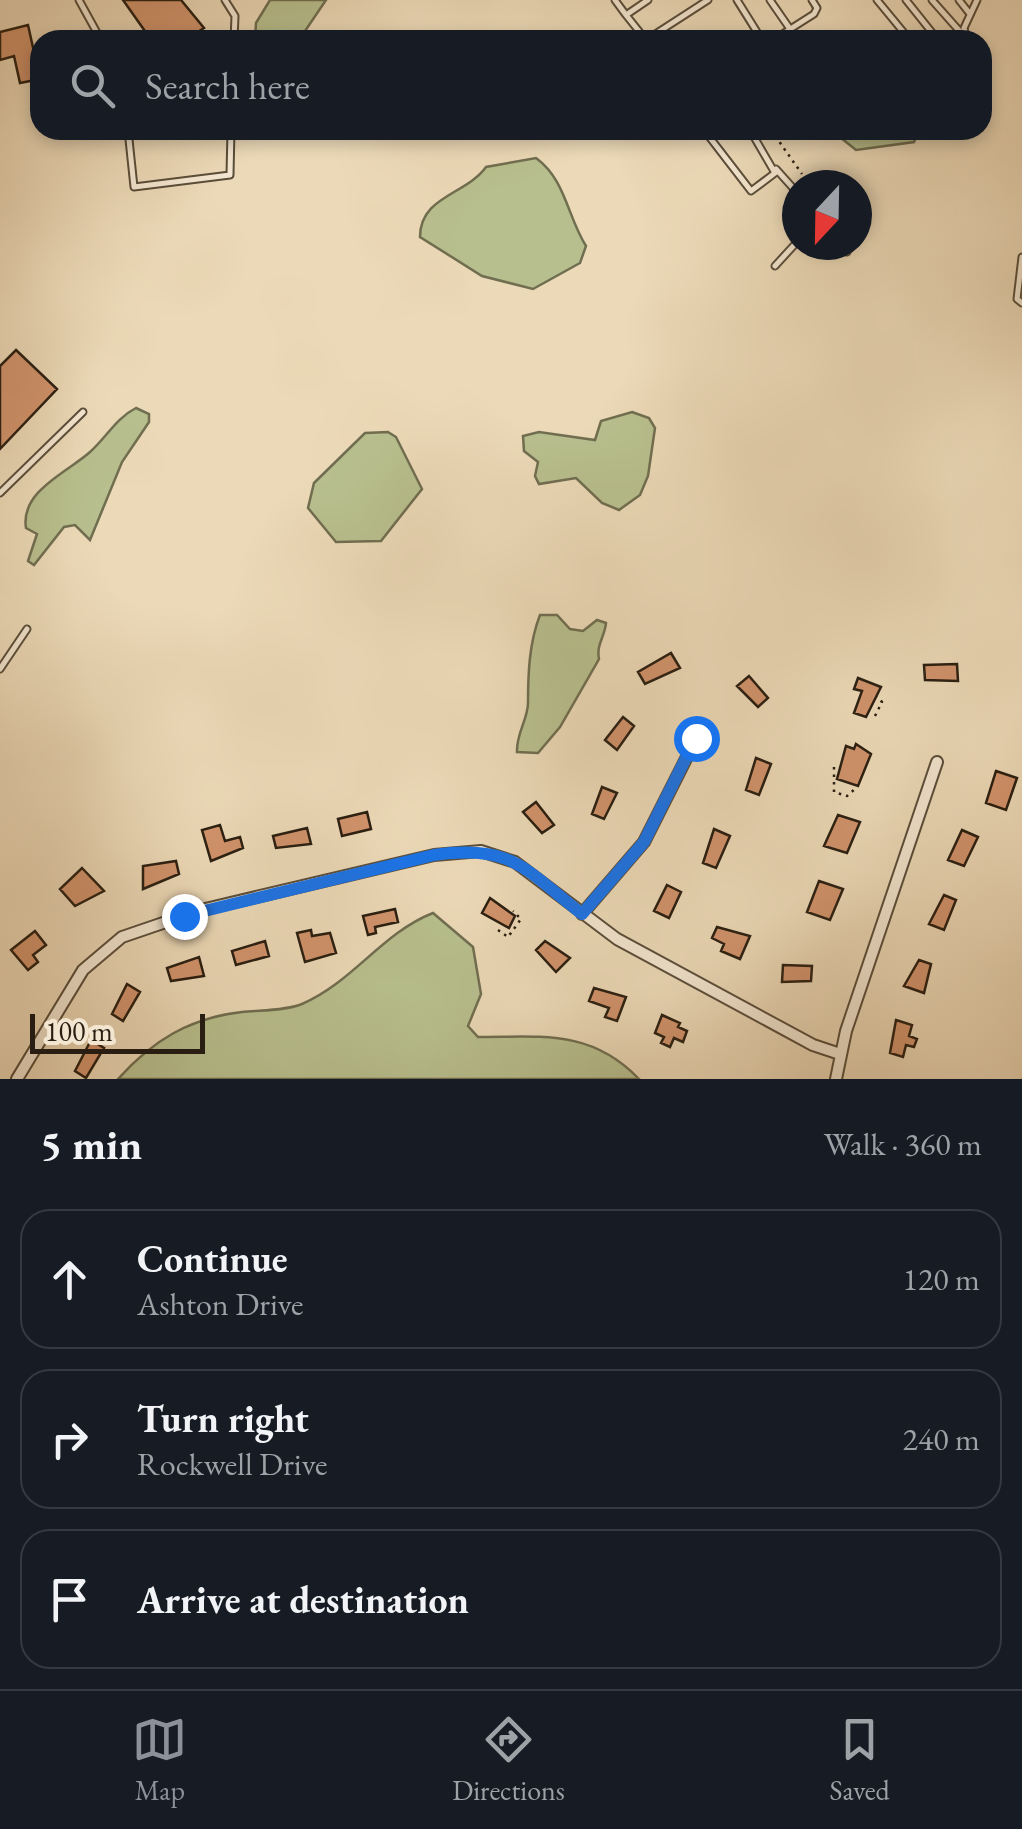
<!DOCTYPE html>
<html lang="en">
<head>
<meta charset="utf-8">
<style>
	body { margin:0; font-family:"EB Garamond",serif; background:#242831; color:#f1f3f6 }
	.compass { position:absolute; left:782px; top:170px; width:90px; height:90px; border-radius:50%; background:#171b24; box-shadow:0 5px 15px #0003; rotate:202deg }
	.scale { position:absolute; left:30px; bottom:25px; width:175px; box-sizing:border-box; padding-left:10px; border:5px solid #291e11; border-top:0; font-size:28px; line-height:35px; white-space:nowrap; color:#291e11; -webkit-text-stroke:8px #f3e6d0; paint-order:stroke }
	.stop { position:absolute; width:30px; height:30px; margin:-22px; border:8px solid #1a73e8; border-radius:50%; background:#fff }
	.stop.end { background:#1a73e8; border-color:#fff; box-shadow:0 2px 10px #0008 }
	.list { margin:0; padding:0; list-style:none }
	h2 { display:flex; justify-content:space-between; align-items:center; height:130px; margin:0; padding:0 40px; font-size:42px }
	h2 small { font-size:32px; font-weight:400; color:#9ea1a6 }
	.list li { display:grid; grid-template-columns:65px 1fr auto; gap:30px; align-items:center; box-sizing:border-box; height:140px; margin:0 20px 20px; padding:0 20px; border:2px solid #363941; border-radius:30px }
	.list b { display:block; font-size:38px; white-space:nowrap }
	.list p { margin:0; font-size:32px; white-space:nowrap; color:#9ea1a6 }
	.list em { font-size:32px; font-style:normal; color:#9ea1a6 }
	.icon { flex:none; width:55px; height:55px; fill:none; stroke:currentColor; stroke-width:2; stroke-linecap:round; stroke-linejoin:round }
	.map { position:relative; flex:none; width:1022px; height:1079px; overflow:hidden }
	.search { position:absolute; background:#171b24; box-shadow:0 5px 15px #0003; left:30px; right:30px; top:30px; height:110px; display:flex; align-items:center; gap:25px; box-sizing:border-box; padding:0 35px; border-radius:30px; color:#9ea1a6; font-size:38px }
	.sheet { height:610px; background:#171b24 }
	nav { display:flex; justify-content:space-around; align-items:center; box-sizing:border-box; height:140px; border-top:2px solid #363941; background:#171b24; font-size:28px; color:#9ea1a6 }
	nav a { display:grid; justify-items:center; gap:5px }
	nav .on { color:#8c9099 }
	.map>svg:first-child { display:block }
	.green { fill:#b8bf8e; stroke:#706e50; stroke-width:2.5 }
	.building { fill:#d1936c; stroke:#291e11; stroke-width:2.5 }
	.lines { fill:none; stroke-linecap:round; stroke-linejoin:round }
	.service-casing { stroke:#5a4d3a; stroke-width:9 }
	.minor-casing { stroke:#5a4d3a; stroke-width:14 }
	.path { stroke:#291e11; stroke-width:2.5; stroke-dasharray:2.5 5; stroke-linecap:butt }
	.service { stroke:#f3e6d0; stroke-width:5 }
	.minor { stroke:#f3e6d0; stroke-width:10 }
	.route { stroke:#1a73e8; stroke-width:12 }
</style>
</head>
<body>
<div class="map">
<svg width="1022" height="1079" viewBox="0 0 1022 1079">
	<rect width="100%" height="100%" fill="#ecd9b7"/>
	<filter id="stains"><feTurbulence type="fractalNoise" baseFrequency=".002" numOctaves="4"/><feColorMatrix values="0 0 0 0 .2 0 0 0 0 .09 0 0 0 0 .02 0 0 0 .5 -.17"/></filter>
	<radialGradient id="worn" r=".72"><stop offset=".6" stop-color="#630" stop-opacity="0"/><stop offset="1" stop-color="#630" stop-opacity=".3"/></radialGradient>
	<path class="green" d="M270,0H326L299,40H255L256,23Z
		M831,130H919L914,142L856,150Z
		M536,158C566,180 567,216 586,246L580,263L533,289L482,276L420,237C420,196 466,195 486,167Z
		M136,408L149,414V422L122,462L90,540L75,525L64,527L34,565L28,561L37,534L26,528C20,491 68,472 90,452C106,438 116,418 136,408Z
		M632,412L649,418L655,428L648,476L640,495L619,510L602,503L576,478L539,484L535,476L538,462L524,451L523,436L539,432L595,440L601,421Z
		M388,432L396,437L422,489L381,541L336,542L308,508L314,483L365,433Z
		M540,615H557L570,629L583,631L597,620L606,623C605,636 596,645 599,659L560,727L538,753L517,752C516,734 528,719 528,703C528,675 529,643 540,615Z
		M433,913L473,947L481,994L468,1026L478,1037C542,1037 591,1029 639,1079H118C152,1041 189,1018 242,1012C260,1010 285,1011 302,1004C353,982 382,933 433,913Z"/>
	<path class="building" d="M123,0H181L204,28L185,40H138L147,34Z
		M28,25L40,79L20,83L14,56L0,60V32Z
		M16,350L57,389L0,449V366Z
		M671,653L680,668L645,684L638,672Z
		M957,664L958,681L925,680L924,665Z
		M749,676L768,698L758,707L737,686Z
		M858,678L881,687L866,717L854,713L862,691L854,689Z
		M623,717L634,726L617,750L605,740Z
		M856,744L871,754L858,786L837,779L846,746L854,749Z
		M756,758L771,764L759,795L746,790Z
		M996,771L1017,778L1006,810L986,803Z
		M602,787L617,793L604,819L592,814Z
		M536,802L554,825L542,833L523,812Z
		M367,812L371,829L342,836L338,819Z
		M838,815L860,822L847,853L824,846Z
		M220,825L225,841L240,837L243,848L211,861L202,830Z
		M307,828L311,844L276,848L273,836Z
		M714,829L730,836L716,868L703,863Z
		M962,830L978,837L964,866L948,860Z
		M176,861L179,874L143,889V866Z
		M82,868L104,891L75,906L60,889Z
		M819,881L843,889L830,920L807,912Z
		M667,885L681,892L669,918L654,911Z
		M944,895L956,900L944,930L929,924Z
		M490,898L515,916L509,928L482,913Z
		M395,909L398,922L375,927L376,933L368,935L363,916Z
		M717,927L750,936L740,959L721,951L724,944L712,938Z
		M311,930L312,936L330,933L336,953L305,962L297,933Z
		M35,931L46,945L33,955L38,962L28,970L11,950Z
		M265,941L269,956L236,965L232,951Z
		M545,941L570,958L556,972L536,950Z
		M199,957L204,976L171,981L167,968Z
		M919,960L931,964L924,993L904,986Z
		M783,965L812,966L811,981L782,982Z
		M127,984L140,992L123,1021L112,1014Z
		M594,988L626,997L617,1021L605,1017L609,1008L589,1001Z
		M662,1015L680,1023L678,1027L687,1031L683,1042L674,1038L670,1047L661,1043L664,1037L655,1033Z
		M896,1020L912,1025L909,1036L917,1039L914,1047L906,1045L903,1057L890,1053Z
		M91,1040L104,1048L86,1078L75,1071Z"/>
	<g class="lines">
		<defs>
			<path id="service" d="M79,0L101,40
				M225,0L235,16L234,40
				M615,0L626,15
				M648,0L626,15L646,40L708,0
				M737,0L762,40
				M770,0L790,29
				M877,0L910,40
				M906,0L938,40
				M932,0L963,35
				M959,0L970,14
				M773,40L814,14L817,8L812,0
				M967,40L964,28L977,0
				M128,130L134,187L230,175L231,130
				M704,130L751,191L775,173L750,130
				M776,169L793,188L797,209
				M834,245L847,252
				M1022,257L1017,299L1022,303
				M775,266L797,242
				M0,493L83,412
				M0,669L27,629"/>
			<path id="minor" d="M582,914L644,842L696,739
				M17,1079L83,970L122,937L201,910L434,855L481,851L515,862L617,939L813,1045L840,1054
				M836,1079L846,1031L937,762"/>
		</defs>
		<use href="#service" class="service-casing"/>
		<use href="#minor" class="minor-casing"/>
		<path class="path" d="M771,130L802,174
			M875,716L882,702L877,697
			M834,767V792L847,796L856,788
			M498,930L508,937L521,919L513,911"/>
		<use href="#service" class="service"/>
		<use href="#minor" class="minor"/>
	</g>
	<g class="lines">
		<path class="route" d="M184,916L434,855C513,844 524,869 582,914L644,842L696,738"/>
	</g>
	<rect width="100%" height="100%" filter="url(#stains)"/>
	<rect width="100%" height="100%" fill="url(#worn)"/>
</svg>
<svg class="compass" viewBox="-18 -18 36 36"><path d="M0-13l5 13h-10z" fill="#e53935"/><path d="M0 13l5-13h-10z" fill="#9ea1a6"/></svg>
<div class="scale">100 m</div>
<div class="stop" style="left:696px;top:738px"></div>
<div class="stop end" style="left:184px;top:916px"></div>
<div class="search"><svg class="icon" aria-label="search" viewBox="0 0 24 24"><circle cx="10" cy="10" r="6"/><path d="M15 15l6 6"/></svg>Search here</div>
</div>
<section class="sheet">
<h2>5 min<small>Walk · 360 m</small></h2>
<ul class="list">
<li><svg class="icon" aria-label="ahead" viewBox="0 0 24 24"><path d="M12 20V5M6 11l6-6 6 6"/></svg><div><b>Continue</b><p>Ashton Drive</p></div><em>120 m</em></li>
<li><svg class="icon" aria-label="right" viewBox="0 0 24 24"><path d="M7 20v-9h11M14 6l5 5-5 5"/></svg><div><b>Turn right</b><p>Rockwell Drive</p></div><em>240 m</em></li>
<li><svg class="icon" aria-label="arrive" viewBox="0 0 24 24"><path d="M6 21V4h12l-3 4 3 4H6"/></svg><div><b>Arrive at destination</b></div></li>
</ul>
</section>
<nav>
<a class="on"><svg class="icon" aria-label="map" viewBox="0 0 24 24"><path d="M3 6l6-2 6 2 6-2v14l-6 2-6-2-6 2zM9 4v14M15 6v14"/></svg>Map</a>
<a><svg class="icon" aria-label="directions" viewBox="0 0 24 24"><path d="M12 3l9 9-9 9-9-9zM9 14v-3h6M13 9l2 2-2 2"/></svg>Directions</a>
<a><svg class="icon" aria-label="saved" viewBox="0 0 24 24"><path d="M7 4h10v16l-5-4-5 4z"/></svg>Saved</a>
</nav>
</body>
</html>
